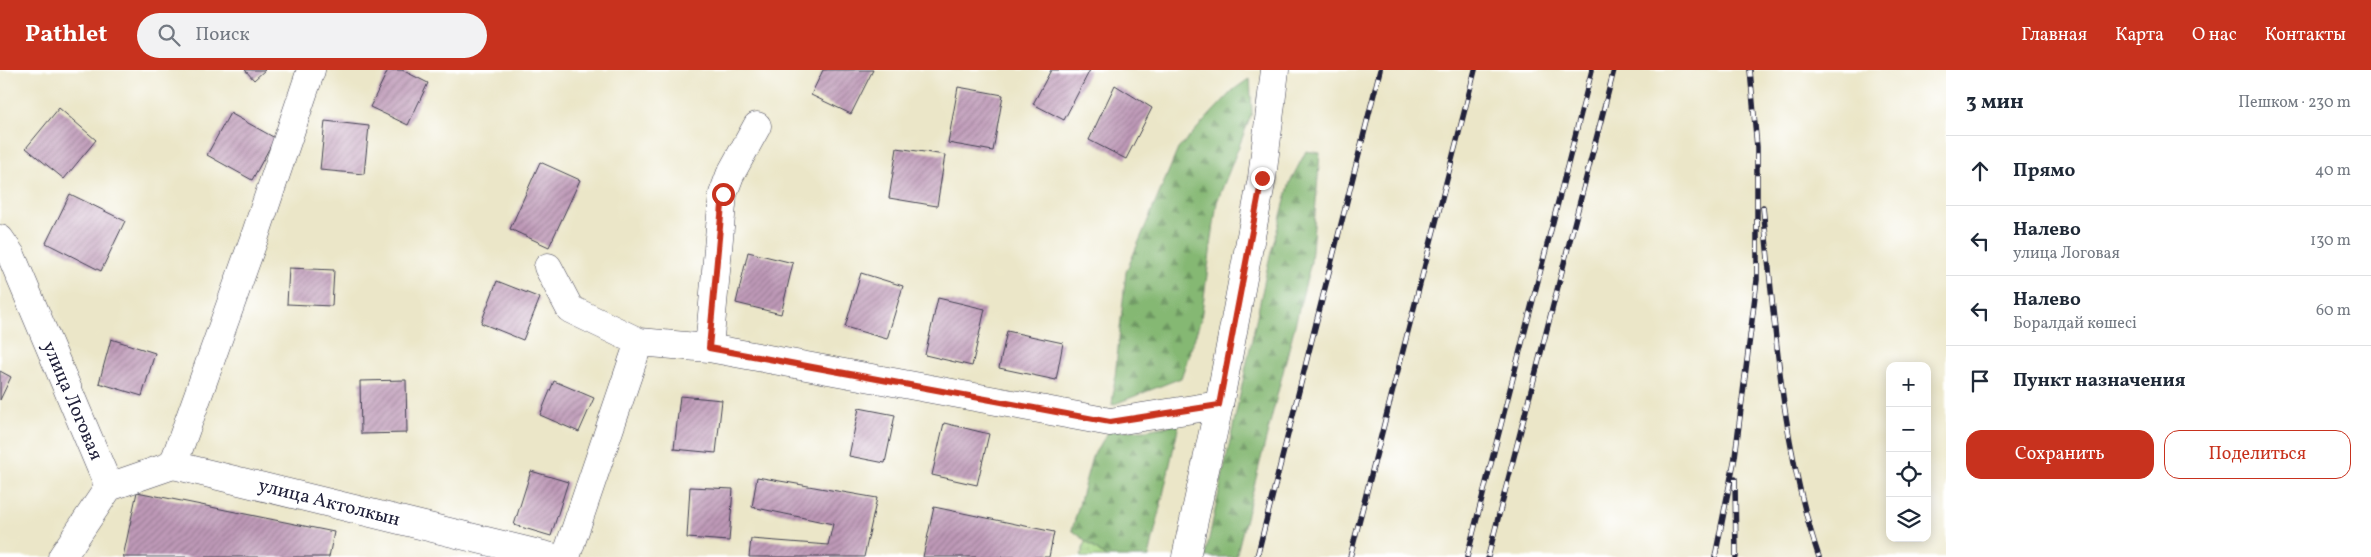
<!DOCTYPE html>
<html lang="ru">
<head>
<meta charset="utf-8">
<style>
	body { margin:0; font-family:Vollkorn,serif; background:#f2f2f3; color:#1f2937 }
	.controls { position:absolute; right:15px; bottom:15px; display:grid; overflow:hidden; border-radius:10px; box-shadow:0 2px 12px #0003 }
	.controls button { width:45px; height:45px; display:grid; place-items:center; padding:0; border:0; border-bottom:1px solid #e0e1e3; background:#fff; color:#1f2937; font:25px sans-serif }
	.stop { position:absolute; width:15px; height:15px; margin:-11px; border:4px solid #c8321e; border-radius:50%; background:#fff }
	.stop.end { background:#c8321e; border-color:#fff; box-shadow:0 1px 5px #0008 }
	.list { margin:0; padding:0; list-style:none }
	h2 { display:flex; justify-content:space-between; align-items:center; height:65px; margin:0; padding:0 20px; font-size:21px }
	h2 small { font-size:16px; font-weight:400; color:#747a83 }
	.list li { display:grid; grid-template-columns:32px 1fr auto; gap:15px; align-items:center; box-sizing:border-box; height:70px; padding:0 20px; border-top:1px solid #e0e1e3 }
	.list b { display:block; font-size:19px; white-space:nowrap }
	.list p { margin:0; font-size:16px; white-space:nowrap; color:#747a83 }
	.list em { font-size:16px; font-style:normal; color:#747a83 }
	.actions { display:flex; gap:10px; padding:15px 20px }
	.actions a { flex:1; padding:11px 0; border:1px solid #c8321e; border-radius:15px; text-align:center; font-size:18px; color:#c8321e }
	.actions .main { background:#c8321e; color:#fff }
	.icon { flex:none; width:28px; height:28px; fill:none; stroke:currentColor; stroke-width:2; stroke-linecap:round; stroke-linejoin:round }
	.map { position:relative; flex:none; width:1946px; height:487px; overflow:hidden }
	header { display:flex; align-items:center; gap:30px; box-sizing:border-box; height:70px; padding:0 25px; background:#c8321e; color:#fff }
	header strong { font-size:24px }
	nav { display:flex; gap:28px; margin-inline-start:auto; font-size:18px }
	.search { width:350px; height:45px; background:#f2f2f3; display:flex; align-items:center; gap:12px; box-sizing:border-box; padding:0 18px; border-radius:28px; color:#747a83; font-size:19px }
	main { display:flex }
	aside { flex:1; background:#fff }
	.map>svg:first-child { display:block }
	.grass { fill:url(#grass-tufts); stroke:#647c60 }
	.forest { fill:url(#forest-firs); stroke:#546d57 }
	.building { fill:url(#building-hatch) }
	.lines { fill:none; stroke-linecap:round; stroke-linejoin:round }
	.minor-casing { stroke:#403f50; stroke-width:29 }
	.major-casing { stroke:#403f50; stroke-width:29 }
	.minor { stroke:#fff; stroke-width:28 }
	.major { stroke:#fff; stroke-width:28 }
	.rail-casing { stroke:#22223b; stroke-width:5.5 }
	.rail { stroke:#fff; stroke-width:4; stroke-dasharray:11; stroke-linecap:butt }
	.route { stroke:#c8321e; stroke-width:6 }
	.labels { text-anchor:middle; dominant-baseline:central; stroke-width:5; stroke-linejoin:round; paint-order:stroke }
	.street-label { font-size:19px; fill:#22223b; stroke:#fff }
</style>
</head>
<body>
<header>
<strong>Pathlet</strong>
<div class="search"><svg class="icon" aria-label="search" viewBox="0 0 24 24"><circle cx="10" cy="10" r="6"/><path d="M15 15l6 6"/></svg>Поиск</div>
<nav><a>Главная</a><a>Карта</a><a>О нас</a><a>Контакты</a></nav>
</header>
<main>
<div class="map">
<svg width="1946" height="487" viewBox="0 0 1946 487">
	<defs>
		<pattern id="grass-tufts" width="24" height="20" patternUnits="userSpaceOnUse" patternTransform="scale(1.25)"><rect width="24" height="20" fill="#a7d786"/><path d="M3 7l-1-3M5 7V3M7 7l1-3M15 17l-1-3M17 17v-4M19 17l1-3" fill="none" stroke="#8fb875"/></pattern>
		<pattern id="forest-firs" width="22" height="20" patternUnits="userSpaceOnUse" patternTransform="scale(1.25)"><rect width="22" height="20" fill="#85b873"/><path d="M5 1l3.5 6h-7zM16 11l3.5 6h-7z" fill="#6c9560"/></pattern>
		<pattern id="building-hatch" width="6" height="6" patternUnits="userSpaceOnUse" patternTransform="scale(1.25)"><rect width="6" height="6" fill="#be99b7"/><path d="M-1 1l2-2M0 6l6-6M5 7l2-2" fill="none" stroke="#9a7c96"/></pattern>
	</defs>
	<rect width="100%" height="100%" fill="#fff"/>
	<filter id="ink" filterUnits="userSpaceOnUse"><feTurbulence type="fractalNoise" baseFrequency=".02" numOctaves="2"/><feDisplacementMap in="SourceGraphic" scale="10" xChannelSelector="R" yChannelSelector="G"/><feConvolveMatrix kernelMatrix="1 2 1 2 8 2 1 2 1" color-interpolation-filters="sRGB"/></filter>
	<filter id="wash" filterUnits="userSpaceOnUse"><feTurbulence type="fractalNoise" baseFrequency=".0096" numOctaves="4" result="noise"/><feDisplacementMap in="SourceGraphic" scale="20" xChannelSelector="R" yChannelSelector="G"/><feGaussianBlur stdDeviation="1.12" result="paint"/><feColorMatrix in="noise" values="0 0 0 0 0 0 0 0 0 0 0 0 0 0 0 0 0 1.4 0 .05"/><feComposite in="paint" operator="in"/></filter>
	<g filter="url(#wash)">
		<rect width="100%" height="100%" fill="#ebe6c8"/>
		<path class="grass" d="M1085,471L1106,487H1081Z"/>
		<path class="forest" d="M1250,8L1252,43L1217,132L1201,249L1181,308L1112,335L1126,202L1178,79L1233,20Z
			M1306,81L1320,83L1311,192L1236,487H1205L1269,190L1290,112Z
			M1179,354L1149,487H1106L1072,460L1092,387L1109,361L1146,360Z"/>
		<g id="blocks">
			<path class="building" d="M245,0H265L254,10Z
				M388,0H402L428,13L408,55L370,37Z
				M823,0H873L851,44L811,25Z
				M1051,0H1090L1064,50L1033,34Z
				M1115,15L1152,38L1126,89L1089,70Z
				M958,17L1003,25L993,81L948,73Z
				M59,38L96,70L64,109L26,78Z
				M230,43L275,68L252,110L207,85Z
				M325,51L369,56L364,104L320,100Z
				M897,78L945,85L937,136L889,128Z
				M540,92L580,110L549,177L510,159Z
				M70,124L125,151L101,201L46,173Z
				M748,182L793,193L781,244L736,233Z
				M289,198L334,200L332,236L287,234Z
				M861,203L903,216L887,269L845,257Z
				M497,211L540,228L523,270L481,253Z
				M938,228L985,239L972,296L925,285Z
				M1007,261L1063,273L1056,310L999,298Z
				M111,269L155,283L142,326L99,313Z
				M0,301L11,307L0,330Z
				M406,310L407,363L361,364L360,311Z
				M554,311L594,328L579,362L540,345Z
				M680,326L722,330L716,383L674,379Z
				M859,338L895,345L885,393L849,386Z
				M944,353L989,364L977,415L932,405Z
				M531,401L568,412L551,466L514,455Z
				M757,407L877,428L864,487H749L751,469L828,475L833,454L752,437Z
				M690,417L733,419L729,471L687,468Z
				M137,422L334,462L329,487H123Z
				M934,437L1054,462L1049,487H923Z"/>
		</g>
	</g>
	<g filter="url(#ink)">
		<use href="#blocks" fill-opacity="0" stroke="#403f50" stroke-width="1"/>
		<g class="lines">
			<defs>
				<path id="minor" d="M0,169L11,185L109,417L62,487
					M548,197L570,239L639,272L709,278L1110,352L1219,335
					M709,278L723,124L730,105L757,56
					M173,395L255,166L311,0
					M109,417L173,395L552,487
					M566,487L639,272"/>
				<path id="major" d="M1186,487L1219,335L1262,108L1275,0"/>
			</defs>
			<use href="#minor" class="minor-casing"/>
			<use href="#major" class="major-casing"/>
			<use href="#minor" class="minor"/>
			<use href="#major" class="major"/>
			<defs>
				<path id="rail" d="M1763,137C1775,254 1781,375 1819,487
					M1735,409L1736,487
					M1257,487L1380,0
					M1350,487L1475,0
					M1467,487L1592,0
					M1488,487L1614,0
					M1715,487L1735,387L1757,210V77L1750,0"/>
			</defs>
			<use href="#rail" class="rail-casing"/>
			<use href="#rail" class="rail"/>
		</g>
	</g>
	<g class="lines" filter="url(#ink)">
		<path class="route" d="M723,124L709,278L1110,352L1219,335L1262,108"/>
	</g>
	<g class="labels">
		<g class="street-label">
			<text transform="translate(72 331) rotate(67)">улица Логовая</text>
			<text transform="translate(329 433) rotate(14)">улица Актолкын</text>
		</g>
	</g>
</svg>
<div class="controls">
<button>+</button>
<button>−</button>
<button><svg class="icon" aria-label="locate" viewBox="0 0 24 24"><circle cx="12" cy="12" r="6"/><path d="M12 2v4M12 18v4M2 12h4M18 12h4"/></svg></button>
<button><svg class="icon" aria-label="layers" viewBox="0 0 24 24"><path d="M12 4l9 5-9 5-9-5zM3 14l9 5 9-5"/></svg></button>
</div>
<div class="stop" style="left:723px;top:124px"></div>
<div class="stop end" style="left:1262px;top:108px"></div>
</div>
<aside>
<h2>3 мин<small>Пешком · 230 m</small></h2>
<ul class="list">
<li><svg class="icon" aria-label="ahead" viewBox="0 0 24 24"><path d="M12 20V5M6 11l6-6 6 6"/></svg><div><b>Прямо</b></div><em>40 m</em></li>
<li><svg class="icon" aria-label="left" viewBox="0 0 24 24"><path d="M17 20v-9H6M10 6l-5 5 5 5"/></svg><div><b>Налево</b><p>улица Логовая</p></div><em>130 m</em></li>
<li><svg class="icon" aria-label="left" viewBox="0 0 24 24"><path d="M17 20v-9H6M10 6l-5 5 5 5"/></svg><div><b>Налево</b><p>Боралдай көшесі</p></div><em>60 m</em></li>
<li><svg class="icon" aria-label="arrive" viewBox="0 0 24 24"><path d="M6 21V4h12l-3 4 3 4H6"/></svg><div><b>Пункт назначения</b></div></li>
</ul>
<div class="actions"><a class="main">Сохранить</a><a>Поделиться</a></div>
</aside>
</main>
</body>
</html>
